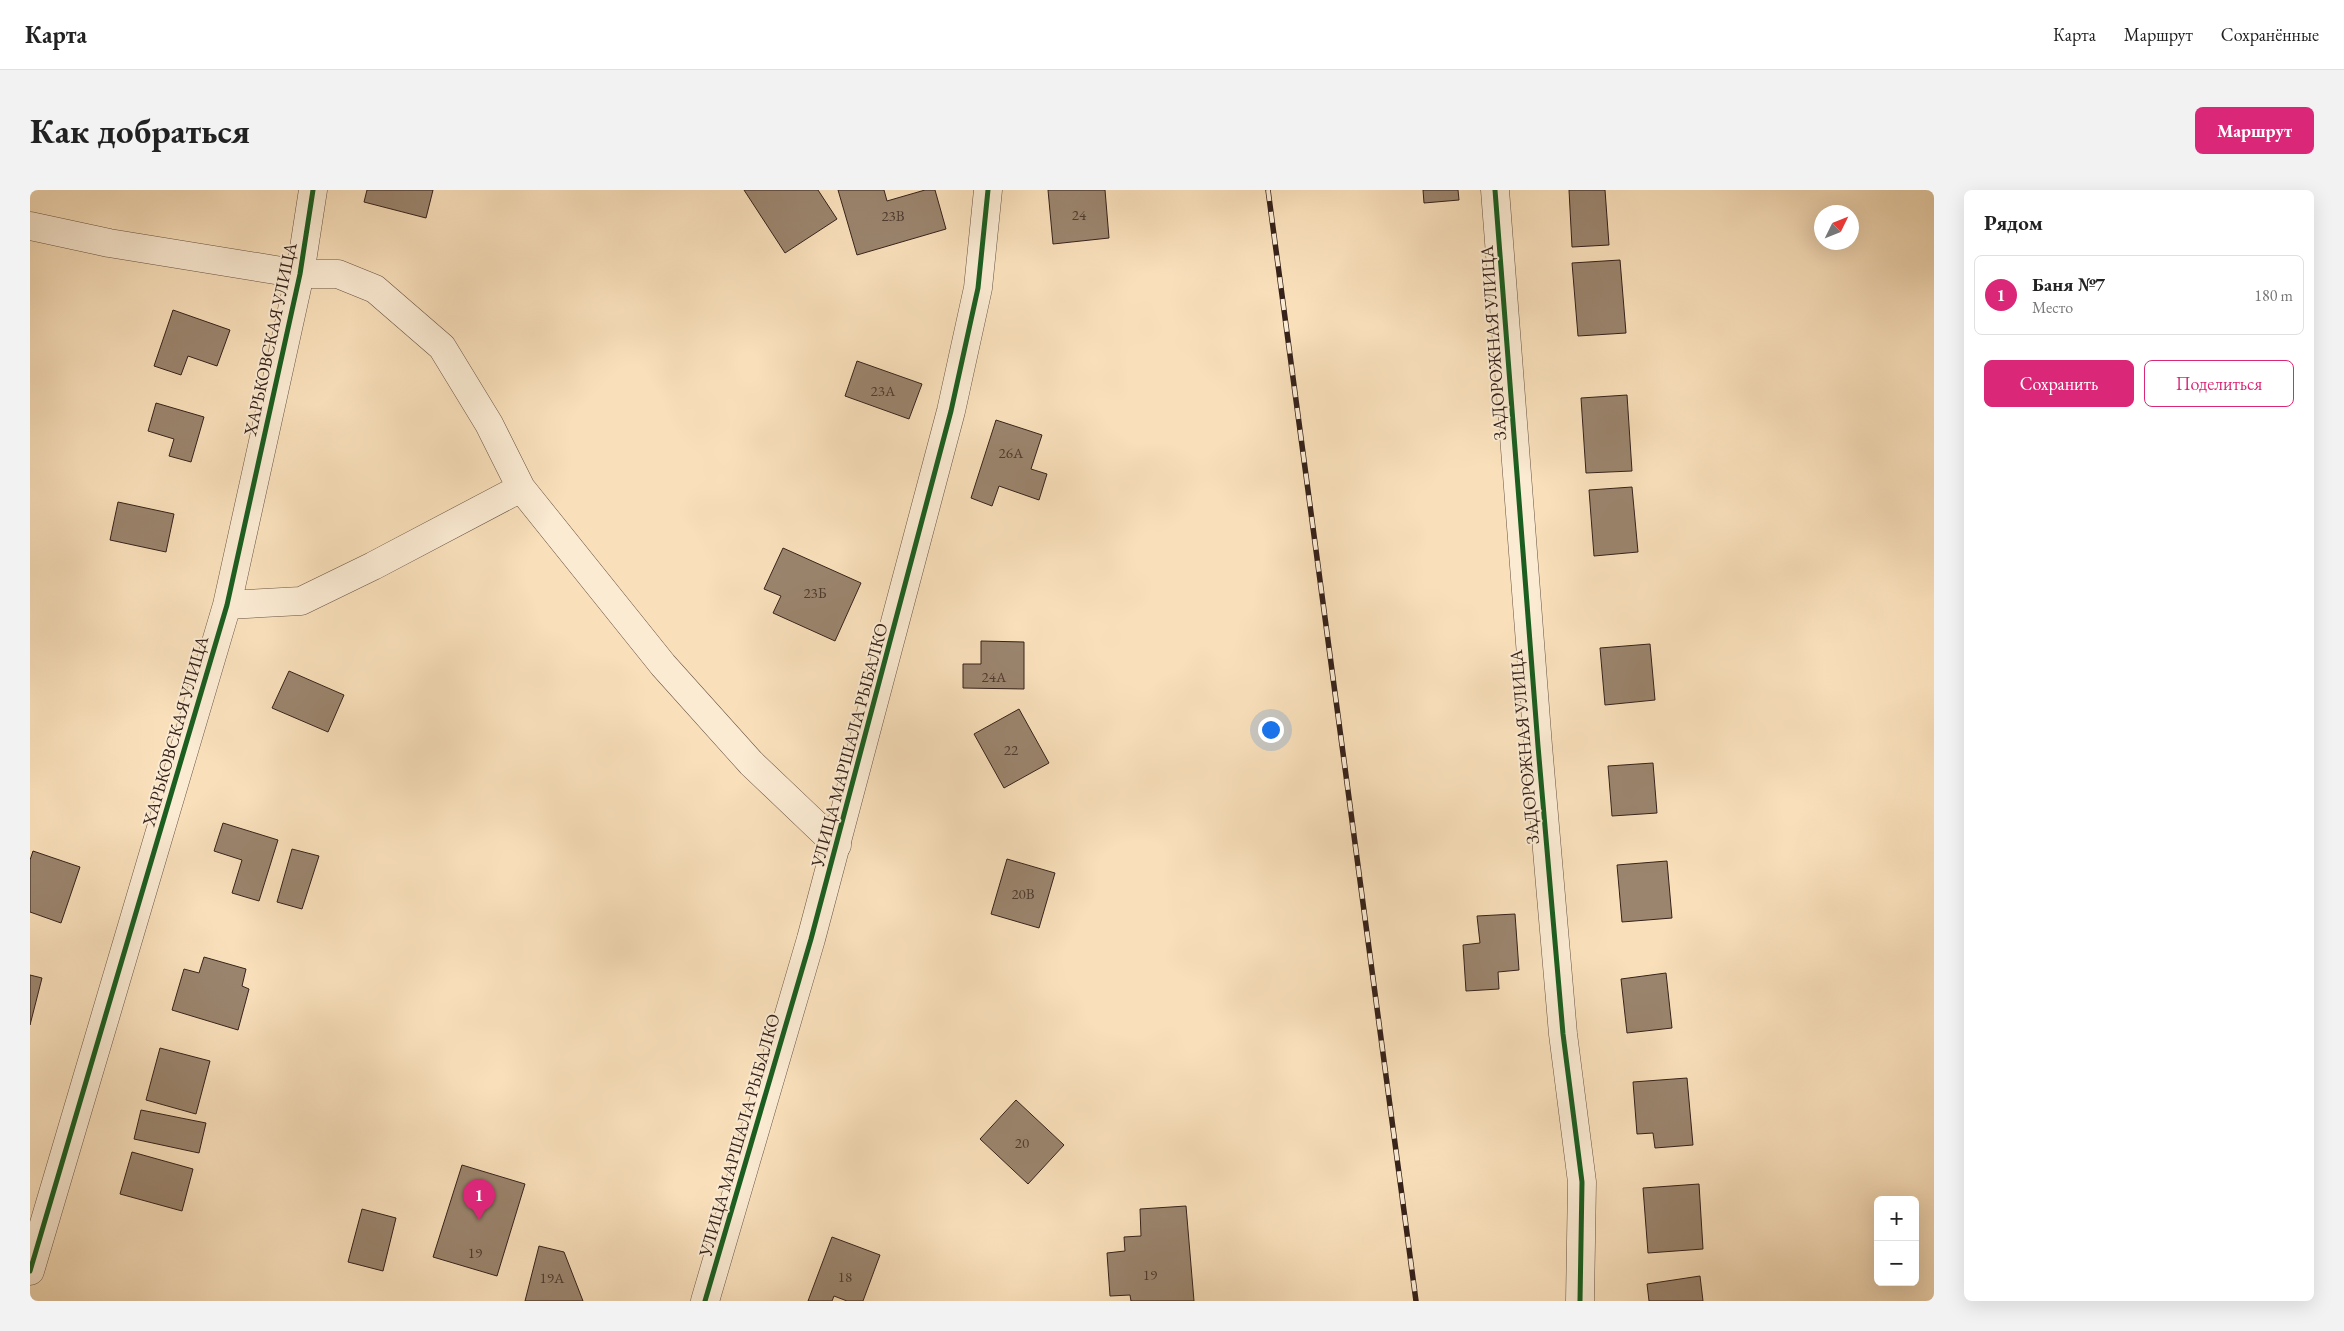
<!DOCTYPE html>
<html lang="ru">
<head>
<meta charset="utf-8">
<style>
	body { margin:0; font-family:"EB Garamond",serif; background:#f2f2f2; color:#222 }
	.controls { position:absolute; right:15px; bottom:15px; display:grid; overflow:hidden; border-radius:8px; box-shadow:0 5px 20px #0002 }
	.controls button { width:45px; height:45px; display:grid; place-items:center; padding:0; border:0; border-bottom:1px solid #e0e0e0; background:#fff; color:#222; font:25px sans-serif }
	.compass { position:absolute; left:1784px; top:15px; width:45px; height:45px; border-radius:50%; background:#fff; box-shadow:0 5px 20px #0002; rotate:47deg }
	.you { position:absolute; left:1240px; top:539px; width:18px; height:18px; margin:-12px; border:4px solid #fff; border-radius:50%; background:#1a73e8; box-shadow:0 0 0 8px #1a73e833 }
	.badge { display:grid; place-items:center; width:32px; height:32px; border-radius:50%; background:#db2777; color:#fff; font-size:16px; font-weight:700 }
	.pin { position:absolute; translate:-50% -41px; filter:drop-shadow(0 1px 2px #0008) }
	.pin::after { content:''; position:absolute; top:26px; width:18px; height:15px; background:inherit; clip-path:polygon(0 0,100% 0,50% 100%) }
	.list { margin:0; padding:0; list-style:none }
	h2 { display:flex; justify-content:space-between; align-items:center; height:65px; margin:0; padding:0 20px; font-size:21px }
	h2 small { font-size:16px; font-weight:400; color:#767676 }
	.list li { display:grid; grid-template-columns:32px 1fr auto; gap:15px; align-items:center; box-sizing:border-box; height:80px; margin:0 10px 10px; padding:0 10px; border:1px solid #e0e0e0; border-radius:8px }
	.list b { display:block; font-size:19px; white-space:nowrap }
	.list p { margin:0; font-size:16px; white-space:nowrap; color:#767676 }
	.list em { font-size:16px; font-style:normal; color:#767676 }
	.actions { display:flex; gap:10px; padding:15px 20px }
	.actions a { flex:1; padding:11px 0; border:1px solid #db2777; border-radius:8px; text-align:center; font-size:18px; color:#db2777 }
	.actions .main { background:#db2777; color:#fff }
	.map { position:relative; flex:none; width:1904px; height:1111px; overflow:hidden; border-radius:8px }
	header { display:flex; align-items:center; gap:30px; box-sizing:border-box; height:70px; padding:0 25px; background:#fff; border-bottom:1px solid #e0e0e0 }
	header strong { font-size:24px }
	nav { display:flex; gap:28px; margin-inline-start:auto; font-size:18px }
	.intro { display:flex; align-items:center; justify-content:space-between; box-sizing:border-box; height:120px; padding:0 30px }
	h1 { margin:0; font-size:35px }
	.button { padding:12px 22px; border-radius:8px; background:#db2777; color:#fff; font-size:18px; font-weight:700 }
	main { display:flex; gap:30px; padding:0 30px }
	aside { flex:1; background:#fff; border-radius:8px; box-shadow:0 5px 20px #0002 }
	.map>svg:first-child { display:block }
	.building { fill:#9b856e; stroke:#36221a }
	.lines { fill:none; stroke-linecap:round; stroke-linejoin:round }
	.minor-casing { stroke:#675242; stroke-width:29 }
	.tertiary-casing { stroke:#675242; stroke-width:29 }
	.minor { stroke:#fbebd3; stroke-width:28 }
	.tertiary { stroke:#fbebd3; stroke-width:28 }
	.rail-casing { stroke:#36221a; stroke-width:5.5 }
	.rail { stroke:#fbebd3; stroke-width:4; stroke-dasharray:11; stroke-linecap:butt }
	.cycleway-casing { stroke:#fbebd3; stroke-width:8 }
	.cycleway { stroke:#1b5e20; stroke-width:5 }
	.labels { text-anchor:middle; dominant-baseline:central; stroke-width:4; stroke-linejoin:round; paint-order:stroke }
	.number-label { font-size:15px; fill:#4f3b2f }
	.street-label { font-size:18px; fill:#36221a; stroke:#fbebd3 }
</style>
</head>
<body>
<header>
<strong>Карта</strong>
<nav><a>Карта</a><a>Маршрут</a><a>Сохранённые</a></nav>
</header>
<div class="intro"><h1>Как добраться</h1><a class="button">Маршрут</a></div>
<main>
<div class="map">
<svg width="1904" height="1111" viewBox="0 0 1904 1111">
	<rect width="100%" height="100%" fill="#f9e0bb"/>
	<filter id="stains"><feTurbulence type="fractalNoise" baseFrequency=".004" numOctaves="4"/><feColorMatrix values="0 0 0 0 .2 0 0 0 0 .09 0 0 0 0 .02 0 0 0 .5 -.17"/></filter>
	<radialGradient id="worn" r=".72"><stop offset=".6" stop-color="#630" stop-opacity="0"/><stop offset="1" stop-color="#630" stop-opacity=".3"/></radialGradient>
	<path class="building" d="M337,0H403L396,28L334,12Z
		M714,0H788L807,29L755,63Z
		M808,0H854L857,11L895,0H905L916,39L827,65Z
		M1018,0H1075L1079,48L1023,54Z
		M1393,0H1428L1429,10L1394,13Z
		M1539,0H1575L1579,55L1542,57Z
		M1590,70L1596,143L1548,146L1542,73Z
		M143,120L200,140L187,176L158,166L151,185L124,176Z
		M827,171L892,194L879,229L815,206Z
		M1597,205L1602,281L1556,283L1551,208Z
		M126,213L174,227L161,272L139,266L144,249L118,241Z
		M966,230L1012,245L1001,279L1017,284L1009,310L969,296L962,316L941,308Z
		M1602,297L1608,362L1564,366L1559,300Z
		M88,312L144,324L136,362L80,350Z
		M753,358L831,393L805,451L743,423L751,406L734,399Z
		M951,451L994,452V499L933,498V474H951Z
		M1620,454L1625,510L1575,515L1570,458Z
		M259,481L314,505L298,542L242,518Z
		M989,519L1019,573L974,598L944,544Z
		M1623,573L1627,623L1582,626L1578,576Z
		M193,633L248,650L229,711L202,703L212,670L184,661Z
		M262,659L289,666L272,719L247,712Z
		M3,661L50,677L31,733L0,722V670Z
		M977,669L1025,683L1009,738L961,724Z
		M1637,671L1642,728L1592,732L1587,675Z
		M1485,724L1489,780L1468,782L1469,799L1436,801L1433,755L1450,753L1447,726Z
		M174,767L216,779L212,796L219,799L208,840L142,820L154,779L169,783Z
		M1636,783L1642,838L1597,843L1591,789Z
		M0,785L12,788L0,835Z
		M130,858L180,871L166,924L116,910Z
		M1657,888L1663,955L1625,958L1623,943L1607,944L1603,892Z
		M986,910L1034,955L998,994L950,949Z
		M111,920L176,933L169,963L104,949Z
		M102,962L163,979L152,1021L90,1004Z
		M432,975L495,994L467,1086L403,1067Z
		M1669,994L1673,1059L1618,1063L1613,998Z
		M1156,1016L1164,1111H1101L1100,1105L1080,1106L1077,1063L1095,1061L1094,1047L1111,1046L1110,1019Z
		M332,1019L366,1028L353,1081L318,1072Z
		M802,1047L850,1065L833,1111H817L804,1106L802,1111H778Z
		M509,1056L534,1062L553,1111H495Z
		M1670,1086L1673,1111H1619L1617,1094Z"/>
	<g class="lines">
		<defs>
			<path id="minor" d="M1465,0L1508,556L1533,844L1552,992L1550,1111
				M0,36L79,53L270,84H308L345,99L412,157L459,234L491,298L633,475L721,573L807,655
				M197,415L271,411L343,376L491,298
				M0,1081L197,415L270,84L283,0"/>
			<path id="tertiary" d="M675,1111L781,749L921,221L948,98L958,0"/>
		</defs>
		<use href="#minor" class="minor-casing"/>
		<use href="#tertiary" class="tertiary-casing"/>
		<use href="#minor" class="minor"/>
		<use href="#tertiary" class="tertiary"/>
		<defs>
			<path id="rail" d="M1238,0L1386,1111"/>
		</defs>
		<use href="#rail" class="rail-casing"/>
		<use href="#rail" class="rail"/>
		<defs>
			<path id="cycleway" d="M1465,0L1508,556L1533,844L1552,992L1550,1111
				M0,1081L197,415L270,84L283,0
				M675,1111L781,749L921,221L948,98L958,0"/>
		</defs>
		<use href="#cycleway" class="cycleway-casing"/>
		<use href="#cycleway" class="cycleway"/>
	</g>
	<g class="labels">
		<g class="number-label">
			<text x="1049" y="24">24</text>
			<text x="863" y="25">23В</text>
			<text x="853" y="200">23А</text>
			<text x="981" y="262">26А</text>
			<text x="785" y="402">23Б</text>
			<text x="964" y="486">24А</text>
			<text x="981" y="559">22</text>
			<text x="993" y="703">20В</text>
			<text x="992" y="952">20</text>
			<text x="445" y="1062">19</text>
			<text x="1120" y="1084">19</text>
			<text x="815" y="1086">18</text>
			<text x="522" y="1087">19А</text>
		</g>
		<g class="street-label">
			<text transform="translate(240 149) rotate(-78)">ХАРЬКОВСКАЯ УЛИЦА</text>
			<text transform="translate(1463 153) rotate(-94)">ЗАДОРОЖНАЯ УЛИЦА</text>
			<text transform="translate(145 541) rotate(-74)">ХАРЬКОВСКАЯ УЛИЦА</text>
			<text transform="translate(819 555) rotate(-75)">УЛИЦА МАРШАЛА РЫБАЛКО</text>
			<text transform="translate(1494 557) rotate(-95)">ЗАДОРОЖНАЯ УЛИЦА</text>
			<text transform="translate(709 945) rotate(-74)">УЛИЦА МАРШАЛА РЫБАЛКО</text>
		</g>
	</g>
	<rect width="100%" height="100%" filter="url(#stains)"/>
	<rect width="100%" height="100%" fill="url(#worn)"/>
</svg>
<div class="controls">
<button>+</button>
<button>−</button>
</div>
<svg class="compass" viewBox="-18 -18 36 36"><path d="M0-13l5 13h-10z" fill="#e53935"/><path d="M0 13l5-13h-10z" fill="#767676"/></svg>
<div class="you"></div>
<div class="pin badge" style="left:449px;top:1030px">1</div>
</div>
<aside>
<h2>Рядом<small></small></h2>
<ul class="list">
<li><span class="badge">1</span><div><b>Баня №7</b><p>Место</p></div><em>180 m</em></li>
</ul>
<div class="actions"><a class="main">Сохранить</a><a>Поделиться</a></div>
</aside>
</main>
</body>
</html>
